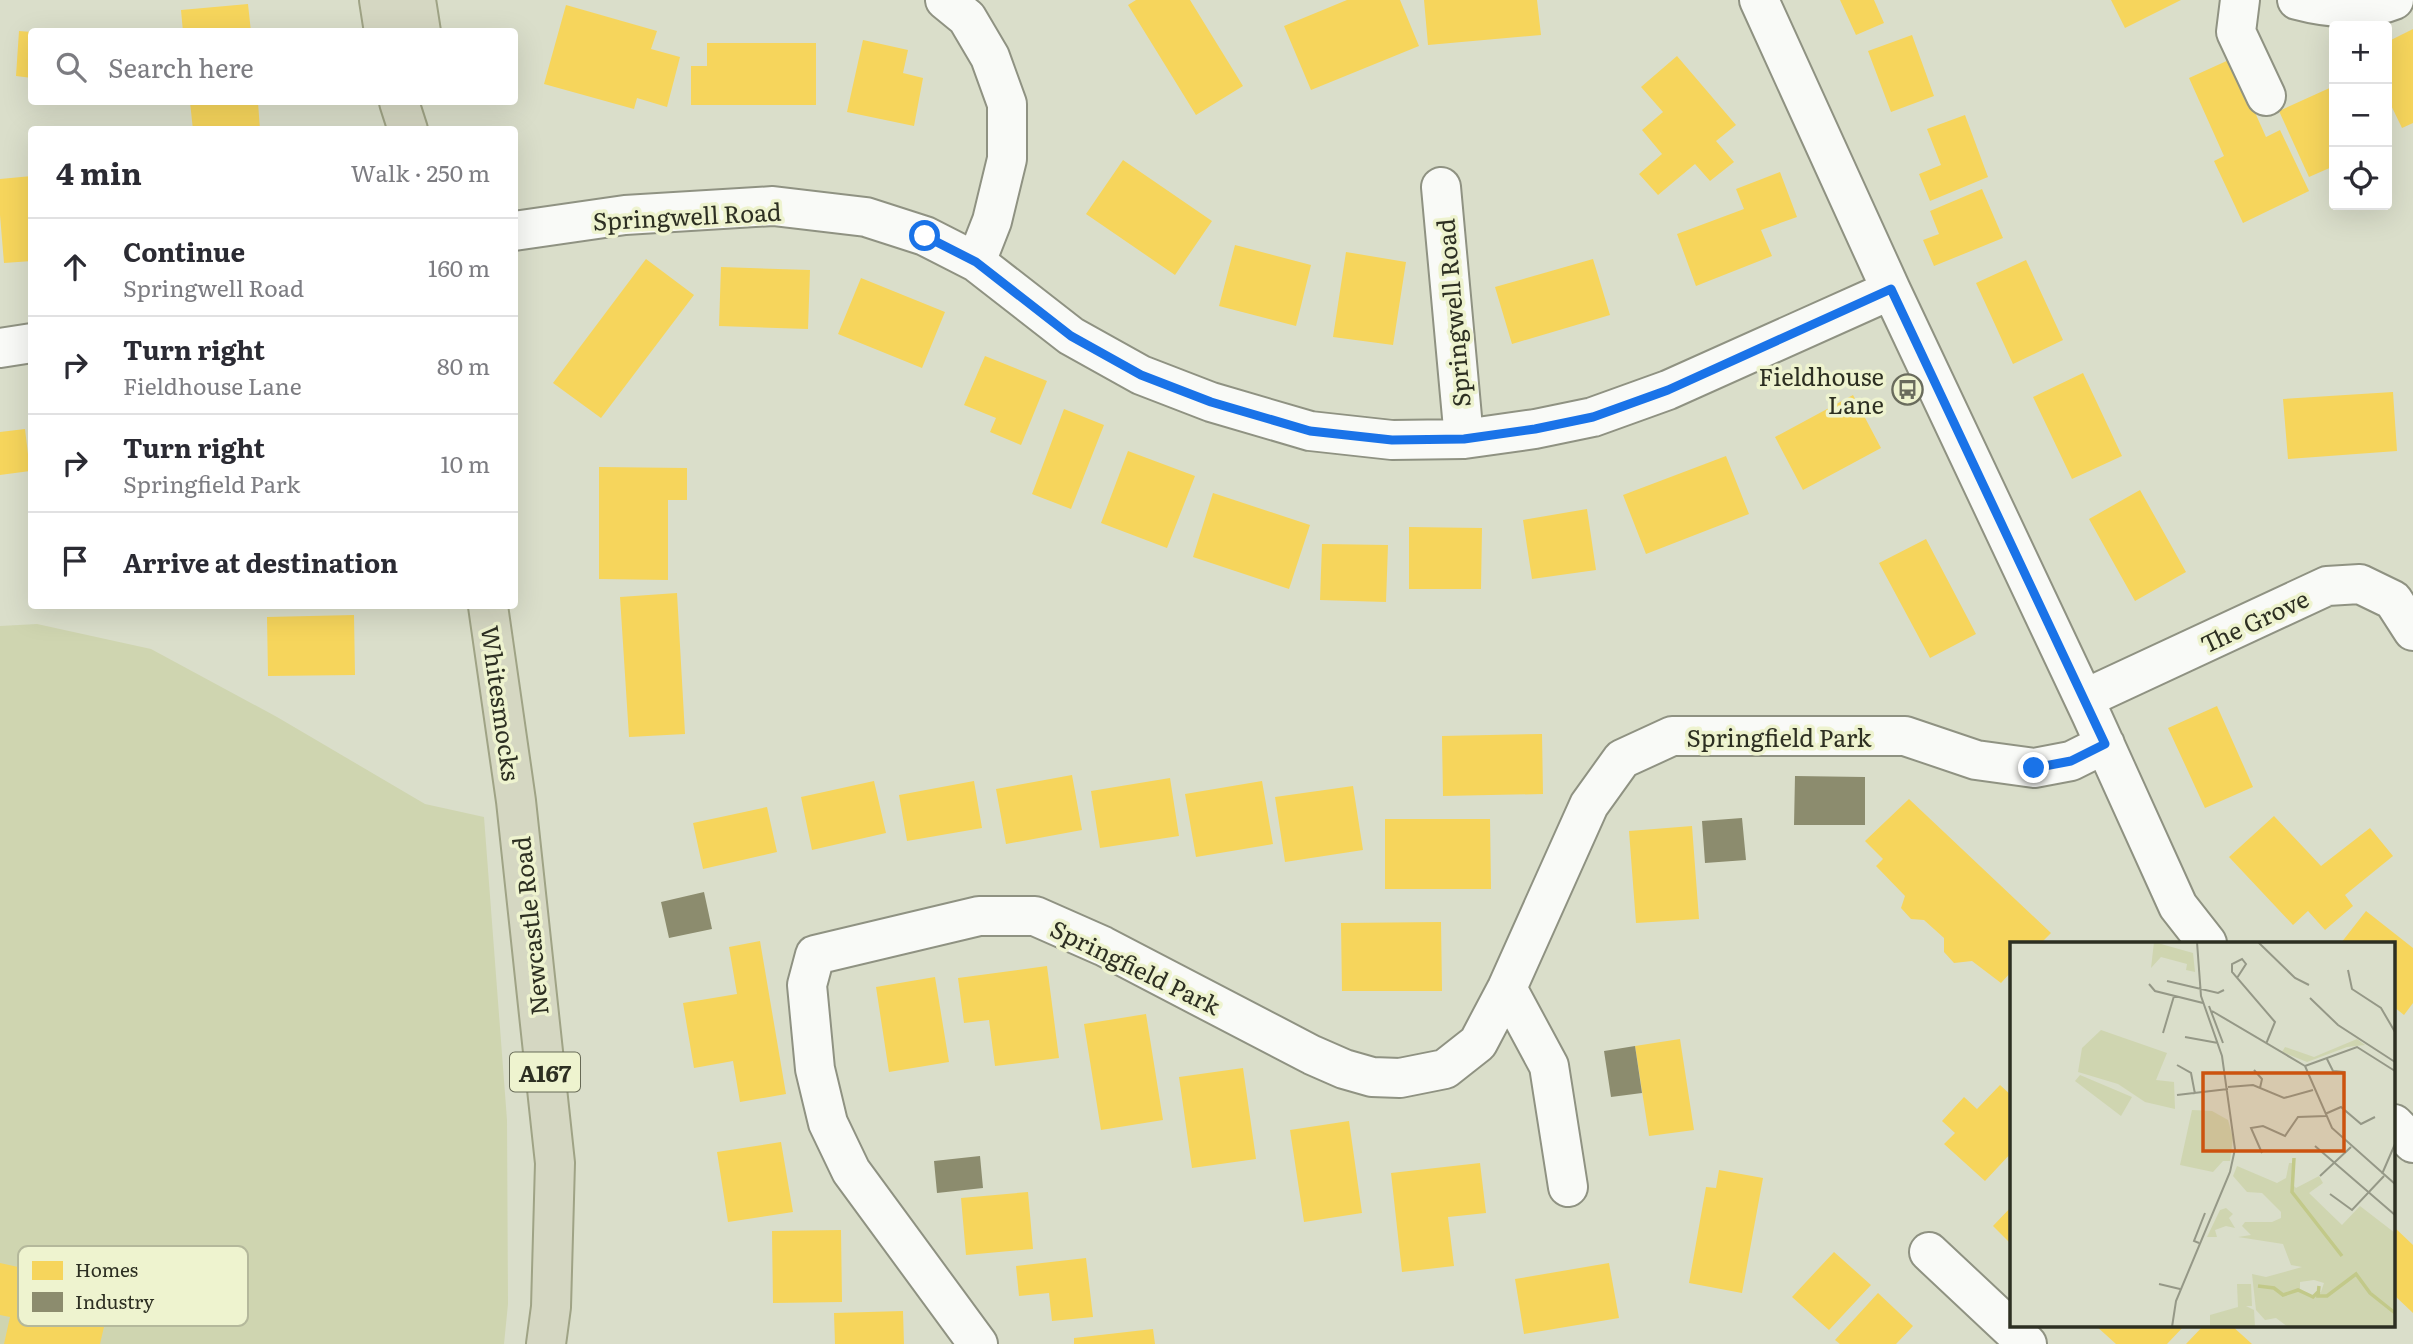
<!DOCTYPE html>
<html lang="en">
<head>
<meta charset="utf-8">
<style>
	body { margin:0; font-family:Literata,serif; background:#f7f7f7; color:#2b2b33 }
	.controls { position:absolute; right:21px; top:21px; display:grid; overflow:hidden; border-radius:7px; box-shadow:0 7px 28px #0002 }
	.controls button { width:63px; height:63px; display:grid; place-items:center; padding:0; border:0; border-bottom:2px solid #e1e1e2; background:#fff; color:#2b2b33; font:35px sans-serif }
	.stop { position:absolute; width:21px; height:21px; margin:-16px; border:5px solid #1a73e8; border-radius:50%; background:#fff }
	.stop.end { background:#1a73e8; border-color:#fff; box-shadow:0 2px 7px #0008 }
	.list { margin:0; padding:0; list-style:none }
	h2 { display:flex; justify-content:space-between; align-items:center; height:91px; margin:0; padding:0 28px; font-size:30px }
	h2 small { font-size:23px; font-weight:400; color:#7c7c81 }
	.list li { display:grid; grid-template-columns:46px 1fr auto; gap:21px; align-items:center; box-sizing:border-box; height:98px; padding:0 28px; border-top:2px solid #e1e1e2 }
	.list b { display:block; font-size:26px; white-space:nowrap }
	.list p { margin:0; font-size:23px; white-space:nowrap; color:#7c7c81 }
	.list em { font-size:23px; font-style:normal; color:#7c7c81 }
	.icon { flex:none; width:38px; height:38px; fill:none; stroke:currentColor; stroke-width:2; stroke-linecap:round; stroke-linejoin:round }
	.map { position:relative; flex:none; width:2413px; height:1344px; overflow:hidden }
	.search { position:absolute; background:#fff; box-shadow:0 7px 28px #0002; left:28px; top:28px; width:490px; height:77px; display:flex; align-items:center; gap:18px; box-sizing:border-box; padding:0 24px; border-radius:7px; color:#7c7c81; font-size:26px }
	.panel { position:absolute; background:#fff; box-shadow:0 7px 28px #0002; left:28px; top:126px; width:490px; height:483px; border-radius:7px }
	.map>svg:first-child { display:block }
	.green { fill:#cfd5b0 }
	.homes { fill:#f6d55c }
	.industry { fill:#8c8c6e }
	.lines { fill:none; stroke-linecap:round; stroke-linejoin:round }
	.minor-casing { stroke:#8f9282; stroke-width:42 }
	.highway-casing { stroke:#9fa385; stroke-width:42 }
	.minor { stroke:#f9faf7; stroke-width:38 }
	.highway { stroke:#d5d7c2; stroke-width:38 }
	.route { stroke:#1a73e8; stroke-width:9 }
	.labels { text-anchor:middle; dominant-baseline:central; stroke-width:7; stroke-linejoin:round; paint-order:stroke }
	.shield { fill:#eef3cf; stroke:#676a56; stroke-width:2 }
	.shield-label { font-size:23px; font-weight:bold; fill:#2d2f22 }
	.street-label { font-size:24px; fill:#2d2f22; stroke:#eef3cf }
	.poi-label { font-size:24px; fill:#2d2f22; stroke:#eef3cf; text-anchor:end }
	.inset-river { fill:none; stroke:#c2c989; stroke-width:3.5 }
	.inset-road { fill:none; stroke:#959887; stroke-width:2 }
	.view { fill:#cc530f; fill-opacity:0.15; stroke:#cc530f; stroke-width:3.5 }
	.inset-edge { fill:none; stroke:#2d2f22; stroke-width:3.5 }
	.key { fill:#eef3cf; stroke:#b4b89b; stroke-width:2 }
	.key-label { font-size:19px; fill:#2d2f22 }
</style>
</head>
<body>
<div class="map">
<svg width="2413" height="1344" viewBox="0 0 2413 1344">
	<rect width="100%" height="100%" fill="#dadeca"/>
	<path class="green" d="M37,624L151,649L277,717L425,804L484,817L507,1120L508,1304L504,1344H0V626Z"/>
	<path class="homes" d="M1136,0H1190L1243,86L1196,115L1128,5Z
		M1347,0H1400L1419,46L1311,90L1284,26Z
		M1424,0H1537L1541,35L1428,45Z
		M1840,0H1874L1884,23L1856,35Z
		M2111,0H2181L2125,28Z
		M248,4L251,32H183L181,10Z
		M566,5L657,31L651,49L680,57L667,107L637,98L634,109L544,84Z
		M2413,29V123L2402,128L2387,97V42Z
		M19,31L32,32V78L16,76Z
		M1912,35L1934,96L1891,112L1868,51Z
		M863,40L908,50L903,73L923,78L914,126L847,112Z
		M707,43H816V105H691V66H707Z
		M1677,56L1736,125L1716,141L1734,162L1710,181L1695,164L1658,195L1639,174L1662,154L1642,130L1663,112L1641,87Z
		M2231,59L2266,137L2280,130L2309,191L2243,223L2214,161L2224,156L2189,78Z
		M2334,86V166L2309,177L2279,111Z
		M190,102H258L260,130H193Z
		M1965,115L1988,177L1930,201L1919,174L1941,165L1927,129Z
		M1123,160L1212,221L1175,275L1086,214Z
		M1780,172L1797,217L1761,230L1772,256L1696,286L1677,234L1744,209L1736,189Z
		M32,176V261L4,263L0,215V179Z
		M1982,189L2003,238L1934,266L1923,240L1939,234L1930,211Z
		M1235,245L1311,265L1296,326L1219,306Z
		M1346,252L1406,262L1393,345L1333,337Z
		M646,259L694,295L601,418L553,383Z
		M1593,259L1610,315L1512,344L1495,287Z
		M2026,260L2063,340L2013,364L1976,283Z
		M721,267L810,270L808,329L719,326Z
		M861,278L945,312L922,368L838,334Z
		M985,356L1047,381L1021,445L990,432L996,418L964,405Z
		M2083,373L2122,456L2072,479L2033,397Z
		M2393,392L2397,451L2288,459L2283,399Z
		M1853,395L1881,448L1803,490L1775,437Z
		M1064,409L1104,425L1071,509L1032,494Z
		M25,429L30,471L0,475V432Z
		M1128,451L1195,476L1167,548L1101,523Z
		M1726,456L1749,514L1646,554L1623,495Z
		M599,467L687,468V500H668V580L599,579Z
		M2140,490L2186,572L2135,601L2089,519Z
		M1213,493L1310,525L1289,589L1193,557Z
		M1587,509L1596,570L1532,579L1523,520Z
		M1409,527L1482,528L1481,589H1409Z
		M1926,539L1976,634L1930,658L1879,563Z
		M1322,544L1388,545L1386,602L1320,600Z
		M677,593L685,734L629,737L620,597Z
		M354,615L355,675L268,676L267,617Z
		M2217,706L2253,787L2205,808L2168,728Z
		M1542,734L1543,794L1443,796L1442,736Z
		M1072,775L1082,830L1006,844L996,789Z
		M1170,778L1179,836L1100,848L1091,791Z
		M874,781L886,833L812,850L801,797Z
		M974,781L982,828L907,841L899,795Z
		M1262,781L1273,844L1196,857L1185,794Z
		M1353,786L1363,850L1285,862L1275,797Z
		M1909,799L2051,933L2041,943H2012V971L2001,983L1972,961L1954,963L1944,952V938L1924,920L1911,919L1901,908L1905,896L1876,866L1883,859L1865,841Z
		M767,807L777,852L703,869L693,823Z
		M2274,816L2321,866L2370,828L2393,856L2345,895L2353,906L2325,930L2308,911L2293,925L2229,857Z
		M1385,819H1490L1491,889H1385Z
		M1692,826L1699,919L1636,923L1629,831Z
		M2366,911L2413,948V1003L2404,1015L2394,1007V943H2341Z
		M1441,922L1442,991H1342L1341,923Z
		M760,941L786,1094L740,1102L733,1061L694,1068L683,1003L737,994L729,947Z
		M1047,966L1059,1058L995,1066L989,1020L964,1023L958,978Z
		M935,977L949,1062L889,1072L876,987Z
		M1146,1014L1163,1120L1101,1130L1084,1024Z
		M1680,1039L1694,1130L1649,1136L1635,1046Z
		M1243,1068L1256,1159L1192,1168L1179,1077Z
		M2000,1085L2012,1096V1152L1985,1181L1944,1144L1955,1133L1942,1121L1964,1097L1977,1109Z
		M1349,1121L1362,1213L1304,1222L1290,1130Z
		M781,1142L793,1212L728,1222L717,1152Z
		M1480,1163L1486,1213L1448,1217L1454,1266L1402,1272L1391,1173Z
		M1719,1170L1763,1178L1742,1293L1689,1283L1706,1187L1716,1188Z
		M1028,1192L1033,1249L966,1255L961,1198Z
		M2012,1206V1245L1993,1226Z
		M2394,1227L2413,1245V1313L2394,1295Z
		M841,1230L842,1302L773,1303L772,1231Z
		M1834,1252L1871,1285L1829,1330L1792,1297Z
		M1086,1258L1093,1317L1052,1321L1049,1293L1019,1296L1016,1266Z
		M0,1263L113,1288L100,1344H4L10,1317L0,1315Z
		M1609,1263L1619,1318L1524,1334L1515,1279Z
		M1878,1293L1913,1326L1896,1344H1840L1835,1340Z
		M903,1311L904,1344H835L834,1313Z
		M2095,1325H2185L2167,1344H2116Z
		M2204,1325H2231L2252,1344H2186Z
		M1153,1329L1155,1344H1074V1338Z"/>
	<path class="industry" d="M1795,776L1865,777V825H1794Z
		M1742,818L1746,860L1705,863L1702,821Z
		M704,892L712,929L669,938L661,902Z
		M1635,1046L1642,1093L1611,1097L1604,1051Z
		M980,1156L983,1188L937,1193L934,1161Z"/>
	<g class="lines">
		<defs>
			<path id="minor" d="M945,0L967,18L990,57L1007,104V159L992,221L976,262
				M1759,0L1891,290L2091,714L2178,906L2207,943
				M2240,0L2236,32L2266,96
				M2297,0C2327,8 2365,12 2394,0
				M1441,187L1464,439
				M514,231L625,215L773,206L866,217L925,236L976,262L1071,336L1141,375L1211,402L1310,431L1392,440L1464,439L1535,429L1593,417L1668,390L1891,290
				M0,348L32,343
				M2084,699L2327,586L2360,584L2393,600L2413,631
				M1507,988L1549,1066L1568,1187
				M2394,1124L2413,1143
				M1929,1252L2027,1344
				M978,1344L851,1171L828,1123L815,1069L807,985L815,955L979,916H1035L1103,946L1312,1055L1344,1069L1372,1077L1400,1078L1445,1069L1478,1043L1507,988L1589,805L1622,759L1672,736H1905L1976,760L2034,768L2071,761L2105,744"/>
			<path id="highway" d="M379,0L384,32
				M416,0L421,32
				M399,102L408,130
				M488,606L516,801L555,1163L551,1307L546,1344"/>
		</defs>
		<use href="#minor" class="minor-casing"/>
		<use href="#highway" class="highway-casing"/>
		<use href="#minor" class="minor"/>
		<use href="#highway" class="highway"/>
	</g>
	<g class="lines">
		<path class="route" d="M925,236L976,262L1071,336L1141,375L1211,402L1310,431L1392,440L1464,439L1535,429L1593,417L1668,390L1891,289L2105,744L2071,761L2034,768"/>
	</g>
	<defs>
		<symbol id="bus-ring" viewBox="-11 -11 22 22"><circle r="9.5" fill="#eef3cf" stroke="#6a6c5d" stroke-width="1.5"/><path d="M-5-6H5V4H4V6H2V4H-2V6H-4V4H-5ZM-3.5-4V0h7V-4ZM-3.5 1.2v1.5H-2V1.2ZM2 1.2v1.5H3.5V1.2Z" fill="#6a6c5d"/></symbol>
	</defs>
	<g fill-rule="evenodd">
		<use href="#bus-ring" x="1890" y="372" width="35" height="35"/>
	</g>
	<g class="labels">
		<rect class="shield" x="510" y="1052.5" width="70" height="39" rx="5"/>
		<g class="shield-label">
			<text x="545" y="1072">A167</text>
		</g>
		<g class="street-label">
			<text transform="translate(687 215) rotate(-3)">Springwell Road</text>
			<text transform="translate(1452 313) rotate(-95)">Springwell Road</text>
			<text transform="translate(2254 620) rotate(-25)">The Grove</text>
			<text transform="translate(502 703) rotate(82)">Whitesmocks</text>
			<text x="1779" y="736">Springfield Park</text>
			<text transform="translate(529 926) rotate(-96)">Newcastle Road</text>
			<text transform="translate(1136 966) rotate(26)">Springfield Park</text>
		</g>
		<g class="poi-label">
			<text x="1884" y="375">Fieldhouse<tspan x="1884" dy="28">Lane</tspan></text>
		</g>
	</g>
	<g transform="translate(2010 942)">
		<rect width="385" height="385" fill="#dadeca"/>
		<path d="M144,0L183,11L185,30L176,28L177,22L151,15L141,26ZM91,88L157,111L146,138L164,140L165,167L135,160L108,142L68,130L72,106ZM347,97L355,103L337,105L297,120L272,110L275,105L304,115ZM70,133L122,155L111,174L65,139ZM182,168L202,169L218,178L223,196L220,219H213L203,230L170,223ZM279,221H283L282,242L286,246L309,234L313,241L299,251L332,283L350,264L385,291V385H278L266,376L255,378L246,368L242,332L256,335L292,325L281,323L273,302L228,295L241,293L232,284L235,280H262L271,276V270L252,251L237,250L223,234L227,224L267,241L276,236ZM304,338L314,341L311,350L299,354L290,350V340ZM216,266L223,272L219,276L225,286L216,284L205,288L207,295H197L210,268ZM227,342H241L242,364H236L244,368L245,385H200V373L228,365Z" fill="#cfd5b0" fill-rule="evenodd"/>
		<path class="inset-river" d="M284,216L282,250L332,314M248,344L264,346L273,353L288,348L303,355L308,350M309,344L308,354H317L346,332L360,351L385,371"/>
		<path class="inset-road" d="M248,0L285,36L299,43M338,28L342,47L371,66L385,90M227,36L236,22L232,17L222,22V30L265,80L256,102M157,39L208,51L214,48M139,42L145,49L193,61M300,56L328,83L385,120M199,64L213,101M202,69L295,124M153,91L164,54M175,95L208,101M317,117L323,129L335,130M167,123L181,131L185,152M295,124L322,186L385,242M295,124L347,105L385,129M244,128L252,137L250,146M218,145L243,143L274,156L303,148M167,153L218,147M315,172L331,165L351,182L365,175M305,204L385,273M252,211L241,186L253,184L275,194L288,175L316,174M372,232L385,202M310,234L341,205M320,252L342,268L374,234M189,301L184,299L195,271M149,342L170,347M162,385L166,359L220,230L225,207L212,114L191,54L187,0"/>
		<path class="view" d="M193,131H334V209H193Z"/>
		<rect width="385" height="385" class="inset-edge"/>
	</g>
	<rect x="18" y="1246" width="230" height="80" rx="10" class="key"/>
	<rect x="32" y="1261" width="31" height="19" fill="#f6d55c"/>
	<rect x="32" y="1292" width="31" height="20" fill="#8c8c6e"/>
	<g class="key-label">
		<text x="75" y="1277">Homes</text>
		<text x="75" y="1309">Industry</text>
	</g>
</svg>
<div class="controls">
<button>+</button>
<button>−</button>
<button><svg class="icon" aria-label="locate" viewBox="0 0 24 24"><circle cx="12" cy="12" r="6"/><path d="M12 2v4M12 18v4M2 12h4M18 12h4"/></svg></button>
</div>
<div class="stop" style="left:925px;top:236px"></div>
<div class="stop end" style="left:2034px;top:768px"></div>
<div class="search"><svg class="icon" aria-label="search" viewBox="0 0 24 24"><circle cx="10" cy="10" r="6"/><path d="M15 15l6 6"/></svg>Search here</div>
<section class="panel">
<h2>4 min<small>Walk · 250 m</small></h2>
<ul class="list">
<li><svg class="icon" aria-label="ahead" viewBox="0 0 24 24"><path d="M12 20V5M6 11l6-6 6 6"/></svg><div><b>Continue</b><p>Springwell Road</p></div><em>160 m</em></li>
<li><svg class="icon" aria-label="right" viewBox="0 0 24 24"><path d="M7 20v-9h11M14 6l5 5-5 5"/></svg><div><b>Turn right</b><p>Fieldhouse Lane</p></div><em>80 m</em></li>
<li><svg class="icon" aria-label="right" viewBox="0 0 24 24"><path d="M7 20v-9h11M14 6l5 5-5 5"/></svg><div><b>Turn right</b><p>Springfield Park</p></div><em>10 m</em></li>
<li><svg class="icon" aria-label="arrive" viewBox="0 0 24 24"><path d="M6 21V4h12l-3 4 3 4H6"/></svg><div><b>Arrive at destination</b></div></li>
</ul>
</section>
</div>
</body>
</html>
